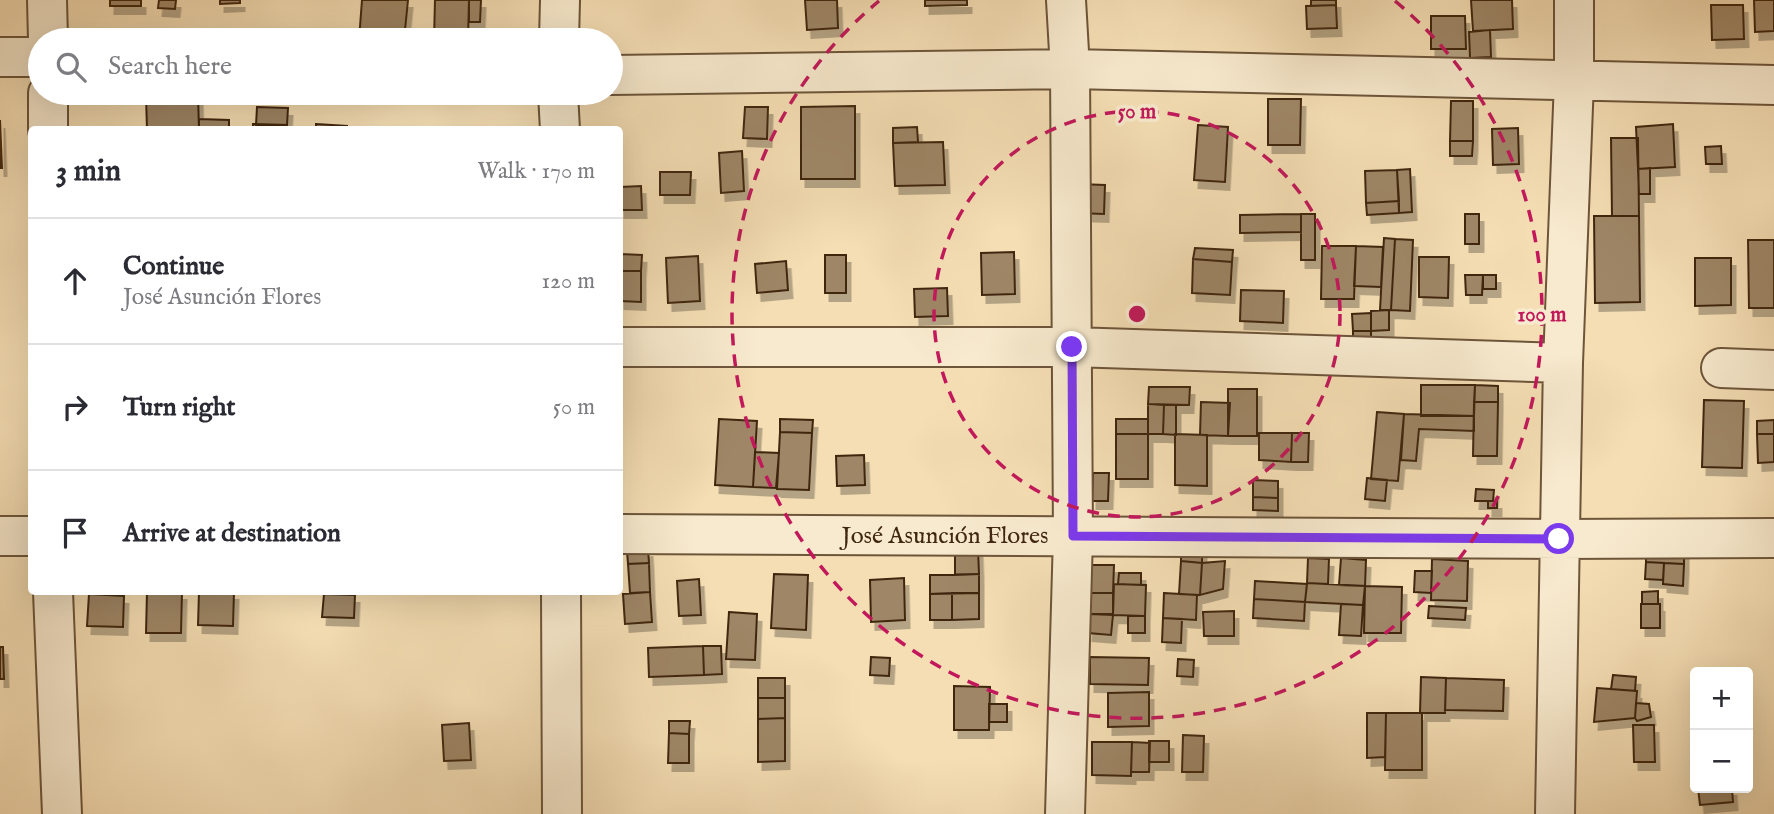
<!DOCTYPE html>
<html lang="en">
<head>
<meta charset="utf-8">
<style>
	body { margin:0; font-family:"IM FELL English",serif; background:#f7f7f7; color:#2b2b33 }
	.controls { position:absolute; right:21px; bottom:21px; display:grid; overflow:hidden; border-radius:7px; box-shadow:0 7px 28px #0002 }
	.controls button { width:63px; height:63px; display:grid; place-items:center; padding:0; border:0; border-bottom:2px solid #e1e1e2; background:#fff; color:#2b2b33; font:35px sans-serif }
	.stop { position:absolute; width:21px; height:21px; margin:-16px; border:5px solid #7c3aed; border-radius:50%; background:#fff }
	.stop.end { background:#7c3aed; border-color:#fff; box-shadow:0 2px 7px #0008 }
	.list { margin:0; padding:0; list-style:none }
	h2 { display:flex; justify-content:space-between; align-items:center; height:91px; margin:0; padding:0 28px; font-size:30px }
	h2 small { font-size:23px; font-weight:400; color:#7c7c81 }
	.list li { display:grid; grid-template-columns:46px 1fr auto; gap:21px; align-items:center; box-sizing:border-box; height:126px; padding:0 28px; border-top:2px solid #e1e1e2 }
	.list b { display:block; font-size:26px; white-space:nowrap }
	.list p { margin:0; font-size:23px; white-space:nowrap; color:#7c7c81 }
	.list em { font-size:23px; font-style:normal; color:#7c7c81 }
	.icon { flex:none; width:38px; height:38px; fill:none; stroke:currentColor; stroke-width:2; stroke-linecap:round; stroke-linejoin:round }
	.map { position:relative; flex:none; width:1774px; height:814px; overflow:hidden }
	.search { position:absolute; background:#fff; box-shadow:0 7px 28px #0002; left:28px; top:28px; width:595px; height:77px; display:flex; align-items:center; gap:18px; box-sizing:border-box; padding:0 24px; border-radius:38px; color:#7c7c81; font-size:26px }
	.panel { position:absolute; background:#fff; box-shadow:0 7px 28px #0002; left:28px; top:126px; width:595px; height:469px; border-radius:7px }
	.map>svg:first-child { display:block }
	.building { fill:#9e8666; stroke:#402711; stroke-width:2; filter:url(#shadow) }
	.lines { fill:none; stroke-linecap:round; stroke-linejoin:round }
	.minor-casing { stroke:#6d553a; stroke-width:42 }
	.minor { stroke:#f8eace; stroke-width:38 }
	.route { stroke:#7c3aed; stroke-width:9 }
	.ring { fill:none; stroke:#c2185b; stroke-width:3.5; stroke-dasharray:12 9 }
	.labels { text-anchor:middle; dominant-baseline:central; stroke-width:7; stroke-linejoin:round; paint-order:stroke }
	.street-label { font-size:24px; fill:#402711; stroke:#f8eace }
	.centre { fill:#c2185b; stroke:#f8eace; stroke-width:3.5 }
	.ring-label { font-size:21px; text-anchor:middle; font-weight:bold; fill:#c2185b; stroke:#f8eace; stroke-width:7; stroke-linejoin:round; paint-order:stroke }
</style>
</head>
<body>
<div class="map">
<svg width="1774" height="814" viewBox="0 0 1774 814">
	<defs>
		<filter id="shadow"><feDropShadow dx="4.5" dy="8" stdDeviation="0" flood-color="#0004"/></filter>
	</defs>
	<rect width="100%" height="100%" fill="#f5deb4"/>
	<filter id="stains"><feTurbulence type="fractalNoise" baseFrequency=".00286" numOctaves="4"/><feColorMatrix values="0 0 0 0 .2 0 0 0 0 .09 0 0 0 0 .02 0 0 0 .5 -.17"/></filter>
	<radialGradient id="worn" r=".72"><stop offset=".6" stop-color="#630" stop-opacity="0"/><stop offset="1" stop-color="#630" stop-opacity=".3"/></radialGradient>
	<path class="building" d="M110,0H141V6H110Z
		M159,0H176L175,9L158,8Z
		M220,0H240V3L220,4Z
		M362,0H408L404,40H359Z
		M435,0H469L468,40H434Z
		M469,0H481L480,22H469Z
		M805,0H837L838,28L807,30Z
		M925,0H967V5L925,6Z
		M1311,0H1336V5L1311,6Z
		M1471,0H1512L1513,29L1473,31Z
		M1754,0H1774V31L1755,32Z
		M1336,5L1337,28L1307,29L1306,6Z
		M1711,5H1743L1744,39L1712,40Z
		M1431,16H1465L1466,49H1431Z
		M1490,30L1491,57L1470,58L1469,32Z
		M198,94L199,130H147L146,95Z
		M1268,99H1301L1300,145H1268Z
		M1451,101H1473V141H1450Z
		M855,106V179H801V107Z
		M257,107L288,108L287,125H256Z
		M745,107H768L767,139L743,138Z
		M199,119L229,120V130H199Z
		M0,120L2,168H0Z
		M253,124L287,125V130H253Z
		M316,124L347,126V130H316Z
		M1673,124L1675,167L1638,169L1636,127Z
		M1198,125L1228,127L1225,182L1194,180Z
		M917,127L918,142L893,143V128Z
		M1518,128L1519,164L1493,165L1492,129Z
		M1611,138H1638L1639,216H1612Z
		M1450,141H1473L1472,156H1450Z
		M943,142L945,185L895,186L893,143Z
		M1721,146L1722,164H1706L1705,147Z
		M742,151L744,191L721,193L719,153Z
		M1650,168V194H1639L1638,169Z
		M1410,169L1412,212L1399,213L1397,170Z
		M1397,170L1399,201L1366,203L1365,171Z
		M660,172H691L690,195H660Z
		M1078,184L1105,185L1104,214L1077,213Z
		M641,186L642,210H620V187Z
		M1399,201V213L1367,215L1366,203Z
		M1301,214V232L1240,233V215Z
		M1301,214H1315V260H1301Z
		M1465,214H1479V244H1465Z
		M1594,216H1639L1640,302L1595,303Z
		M1384,238L1395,239L1391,310H1380Z
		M1395,239L1413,240L1410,311L1391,310Z
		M1748,240H1774V308H1749Z
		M1322,246H1356L1354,299H1321Z
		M1356,246L1383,247L1381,287L1354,286Z
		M1195,248L1233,250L1232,262L1193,259Z
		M1014,252L1015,294L982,295L981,253Z
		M620,254L642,255L641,271H620Z
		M825,255H846V293H825Z
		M698,256L700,301L668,303L666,258Z
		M1419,257H1449L1448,298L1419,297Z
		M1695,258H1731V305L1695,306Z
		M1193,259L1232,262L1230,295L1192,293Z
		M786,261L788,290L757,293L755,264Z
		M620,271H641V302L620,301Z
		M1465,275H1483L1482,295H1466Z
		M1483,275H1496V289H1483Z
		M947,288L948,316L915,317L914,289Z
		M1241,290L1284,291L1283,323L1240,321Z
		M1389,310V330L1371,331V311Z
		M1371,313V331H1353L1352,314Z
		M1353,331H1371V338L1353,339Z
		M1421,385H1475L1474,416H1421Z
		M1475,385L1498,386V402H1474Z
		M1149,387H1190L1189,405L1148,404Z
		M1228,389H1257V436H1228Z
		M1704,400L1744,401L1742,468L1702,467Z
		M1201,402L1230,403L1228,436L1200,435Z
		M1474,402H1498L1497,456H1473Z
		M1148,404L1164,405L1163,434H1148Z
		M1164,405H1176V435L1163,434Z
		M1377,412L1404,414L1398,481L1371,479Z
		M1404,414L1474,416V431L1419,429L1416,461L1401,460Z
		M719,419L757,421L753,487L715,485Z
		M780,419L813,420L812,433L780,432Z
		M1116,419H1148V434H1116Z
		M1774,420V434H1757V421Z
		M780,432L812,433L809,490L777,489Z
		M1259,433H1292L1291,462L1259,460Z
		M1292,433H1309L1308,462H1291Z
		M1116,434H1148V479H1116Z
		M1175,434L1207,435V486L1175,485Z
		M1757,434H1774V462L1758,463Z
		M755,452L779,453L776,488L753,487Z
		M864,455L865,485L837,486L836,456Z
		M1093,473H1109L1108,501H1092Z
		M1367,478L1387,480L1385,501L1365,499Z
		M1253,480L1278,481V498L1253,497Z
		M1476,489L1494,490L1493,501H1475Z
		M1253,497L1278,498V511L1253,510Z
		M1488,501H1497V508H1488Z
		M978,548L979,574L955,575V549Z
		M1181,548L1202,549V563L1181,561Z
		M648,549L649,563L628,564L627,551Z
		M1646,550L1684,552V564L1646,562Z
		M1308,558L1329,559L1328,584L1307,583Z
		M1341,558L1366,560L1365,586L1339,585Z
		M1432,559L1468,561L1467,601L1431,600Z
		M1181,561L1202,563L1200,595L1179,594Z
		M1225,561L1223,589L1200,595L1202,563Z
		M1646,562L1664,563L1663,580L1645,579Z
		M649,563L650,592L630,593L628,564Z
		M1664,563L1684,564L1683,586L1663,584Z
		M1091,565H1114L1113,593H1090Z
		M1415,571H1432L1431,593L1414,592Z
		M1119,573H1141V585L1118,584Z
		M774,574L808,575L806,630L771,628Z
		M979,574V593L930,594V575Z
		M904,578L905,620L871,622L870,580Z
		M699,579L701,615L679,616L677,581Z
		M1255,581L1307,584L1305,602L1254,599Z
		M1307,583L1365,586L1363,605L1305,602Z
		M1114,584L1146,585L1145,616L1113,615Z
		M1365,586L1402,587L1401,633H1364Z
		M1658,591V604H1642V592Z
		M147,592H182L181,633H146Z
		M199,592H234L233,626L198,625Z
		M650,592L652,622L625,624L623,594Z
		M952,593V620H930V594Z
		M952,593H979V619L952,620Z
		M1090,593H1113V614H1089Z
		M1164,593L1197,595L1196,620L1163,618Z
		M89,594L124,596L123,627L87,626Z
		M324,594L355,595L354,618L322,617Z
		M1254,599L1305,602L1304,621L1253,618Z
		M1341,604L1363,605L1361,636L1339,635Z
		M1641,604H1660V628H1641Z
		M1429,606L1466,608L1465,620L1428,618Z
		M1234,611V636H1204L1203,612Z
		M729,612L757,614L755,660L726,659Z
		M1089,614L1113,615L1111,635L1088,633Z
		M1128,616H1145V633H1128Z
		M1163,618L1182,619L1181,643L1162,642Z
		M703,646H721L722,674L704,675Z
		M703,646L704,675L649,677L648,648Z
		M0,647H3L4,679H0Z
		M871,657L890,658L889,676L870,675Z
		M1090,657L1149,658L1148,685L1090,684Z
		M1178,659L1194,660L1193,677L1177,676Z
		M1613,675L1636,677L1635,691L1611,689Z
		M1421,677L1446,678L1445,713H1420Z
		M758,678H785V698H758Z
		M1446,678L1504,680L1503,711L1445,710Z
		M954,686L990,687L989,730H954Z
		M1597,688L1637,691L1635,718L1594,722Z
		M1149,692V726L1108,727V693Z
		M758,698H785V718L758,719Z
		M1636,703L1649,704L1651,717L1637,721L1635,718Z
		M989,704H1007V722H989Z
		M1367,713H1386L1385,757L1367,758Z
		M1386,713H1422V770H1385Z
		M785,718V761L758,762V719Z
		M669,721H690L689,734L669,733Z
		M469,723L471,760L444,761L442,725Z
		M1633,725H1654L1655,762H1634Z
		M669,733L689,734V763H668Z
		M1183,735L1204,736L1203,772H1182Z
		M1149,741H1169V762H1149Z
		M1092,742H1132L1131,776L1092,775Z
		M1132,742L1150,743L1149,772H1131Z
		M1698,788H1732L1733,802L1700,805Z"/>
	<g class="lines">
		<defs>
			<path id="minor" d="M47,0L48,40
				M559,40L560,0
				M0,57H40
				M611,75L1070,69L1774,85
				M558,93L560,130
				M48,130V93
				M620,347H1072L1563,363
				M1721,368L1774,370
				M620,534L1559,539L1774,538
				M0,536H32
				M53,592L62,814
				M561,592L562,814
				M1065,814L1073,536L1070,69L1066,0
				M1555,814L1563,363L1574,81V0"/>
		</defs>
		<use href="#minor" class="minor-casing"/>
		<use href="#minor" class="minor"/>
	</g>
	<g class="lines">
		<path class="route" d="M1072,347L1073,536L1559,539"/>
	</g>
	<g class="ring">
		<circle cx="1137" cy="314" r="203"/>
		<path d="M1395 1A405 405 0 1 1 879 1"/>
	</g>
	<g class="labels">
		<g class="street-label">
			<text x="945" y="536">José Asunción Flores</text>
		</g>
	</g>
	<circle cx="1137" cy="314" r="10" class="centre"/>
	<g class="ring-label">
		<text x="1137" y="118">50 m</text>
		<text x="1542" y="321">100 m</text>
	</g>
	<rect width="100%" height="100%" filter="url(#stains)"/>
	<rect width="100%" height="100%" fill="url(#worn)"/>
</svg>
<div class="controls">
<button>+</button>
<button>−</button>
</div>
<div class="stop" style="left:1559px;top:539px"></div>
<div class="stop end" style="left:1072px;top:347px"></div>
<div class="search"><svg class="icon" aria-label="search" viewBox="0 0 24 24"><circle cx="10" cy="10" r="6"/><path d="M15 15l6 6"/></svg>Search here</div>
<section class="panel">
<h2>3 min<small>Walk · 170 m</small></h2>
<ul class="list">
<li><svg class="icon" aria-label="ahead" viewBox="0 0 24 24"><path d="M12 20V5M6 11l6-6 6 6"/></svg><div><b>Continue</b><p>José Asunción Flores</p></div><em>120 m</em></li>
<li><svg class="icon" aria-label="right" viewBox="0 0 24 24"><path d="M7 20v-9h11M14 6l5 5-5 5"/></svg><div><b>Turn right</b></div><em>50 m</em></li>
<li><svg class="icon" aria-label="arrive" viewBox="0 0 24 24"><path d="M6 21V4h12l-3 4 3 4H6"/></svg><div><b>Arrive at destination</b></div></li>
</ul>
</section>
</div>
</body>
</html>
